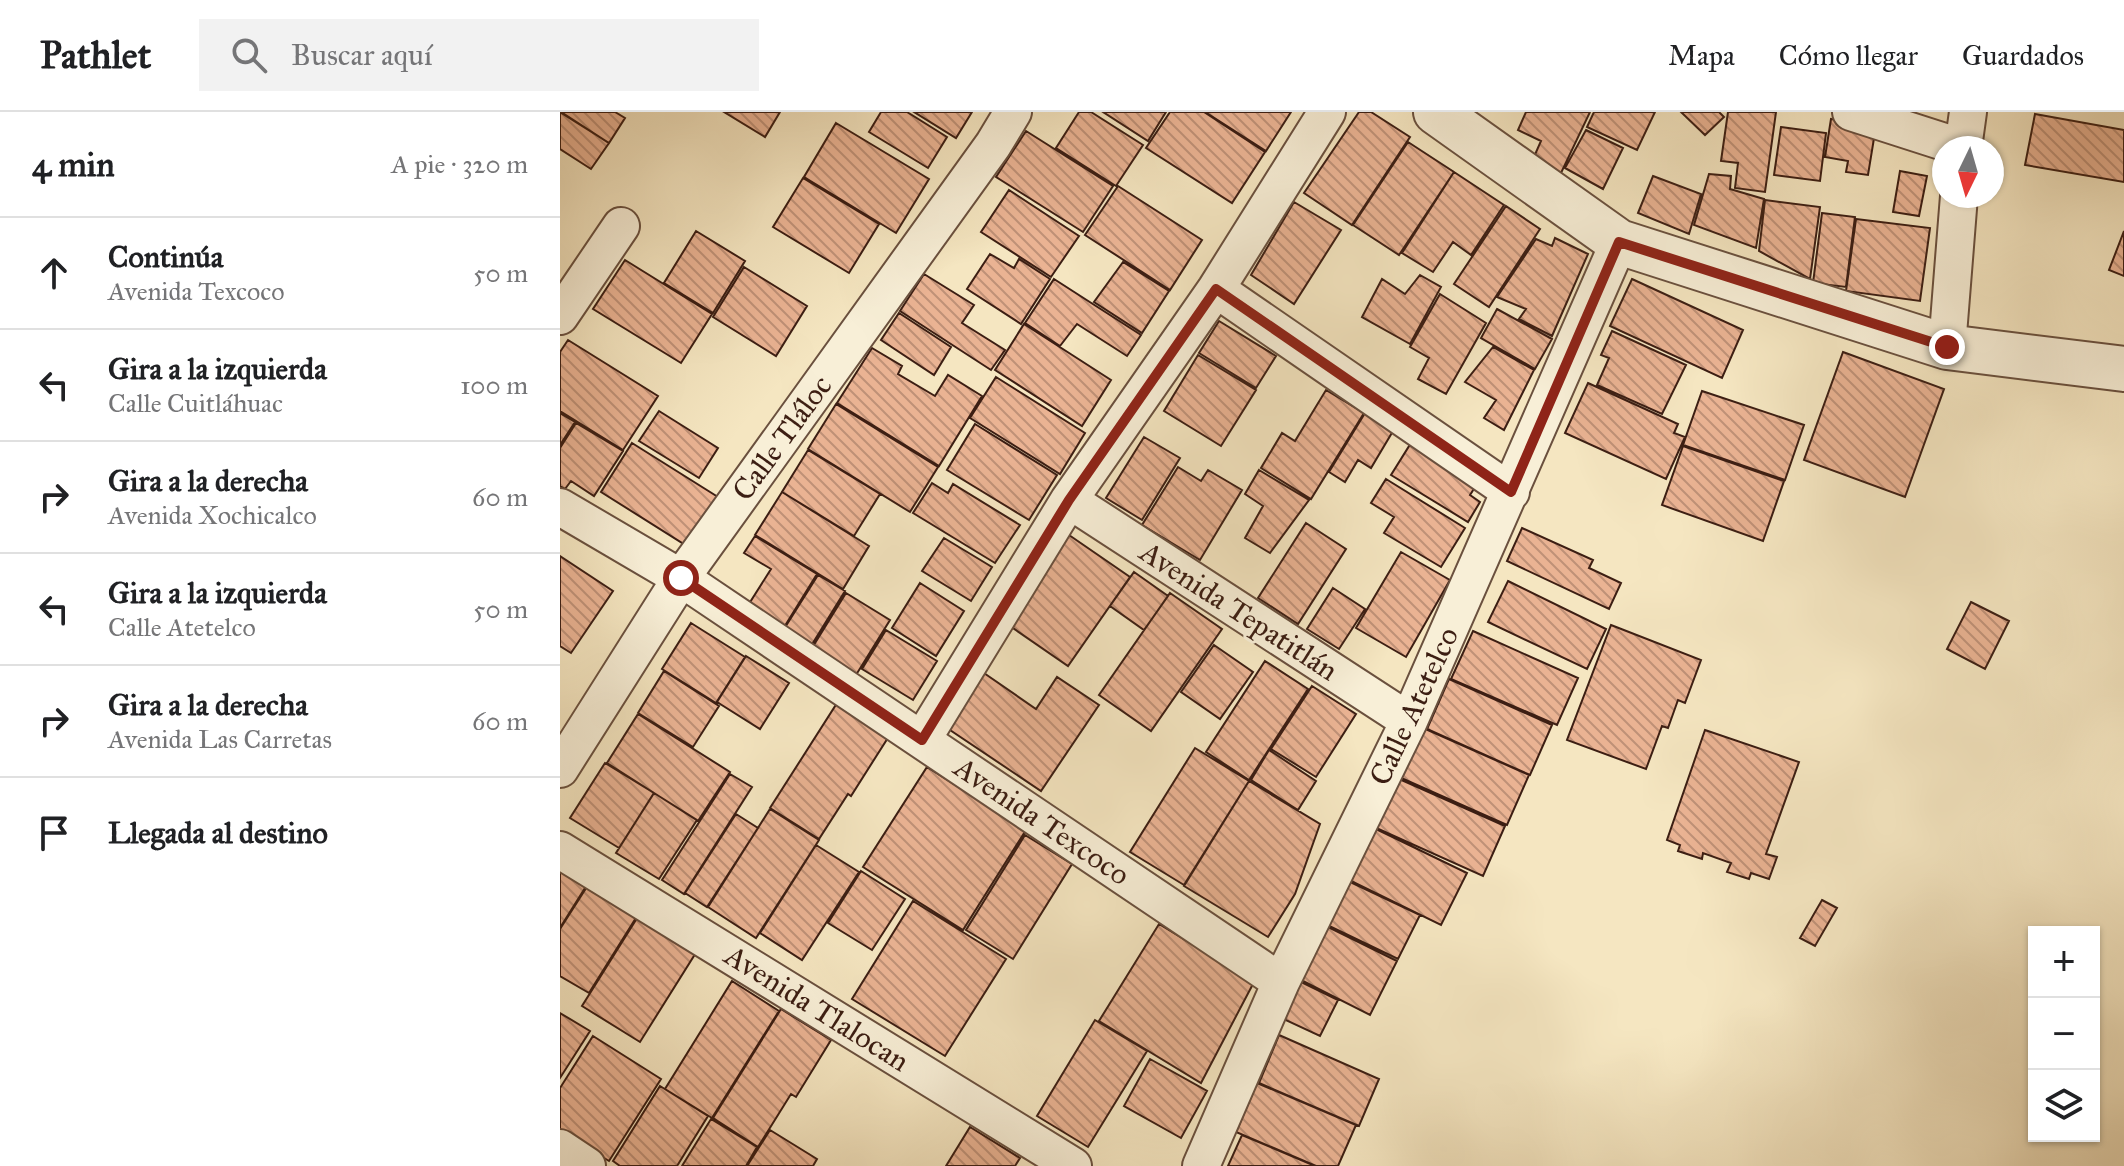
<!DOCTYPE html>
<html lang="es">
<head>
<meta charset="utf-8">
<style>
	body { margin:0; font-family:"IM FELL Great Primer",serif; background:#f2f2f2; color:#202124 }
	.controls { position:absolute; right:24px; bottom:24px; display:grid; overflow:hidden; border-radius:0px; box-shadow:0 2px 6px #0004 }
	.controls button { width:72px; height:72px; display:grid; place-items:center; padding:0; border:0; border-bottom:2px solid #e0e0e0; background:#fff; color:#202124; font:40px sans-serif }
	.compass { position:absolute; left:1372px; top:24px; width:72px; height:72px; border-radius:50%; background:#fff; box-shadow:0 2px 6px #0004; rotate:185deg }
	.stop { position:absolute; width:24px; height:24px; margin:-18px; border:6px solid #8f2418; border-radius:50%; background:#fff }
	.stop.end { background:#8f2418; border-color:#fff; box-shadow:0 2px 8px #0008 }
	.list { margin:0; padding:0; list-style:none }
	h2 { display:flex; justify-content:space-between; align-items:center; height:104px; margin:0; padding:0 32px; font-size:34px }
	h2 small { font-size:26px; font-weight:400; color:#757577 }
	.list li { display:grid; grid-template-columns:52px 1fr auto; gap:24px; align-items:center; box-sizing:border-box; height:112px; padding:0 32px; border-top:2px solid #e0e0e0 }
	.list b { display:block; font-size:30px; white-space:nowrap }
	.list p { margin:0; font-size:26px; white-space:nowrap; color:#757577 }
	.list em { font-size:26px; font-style:normal; color:#757577 }
	.icon { flex:none; width:44px; height:44px; fill:none; stroke:currentColor; stroke-width:2; stroke-linecap:round; stroke-linejoin:round }
	.map { position:relative; flex:none; width:1564px; height:1054px; overflow:hidden }
	header { display:flex; align-items:center; gap:48px; box-sizing:border-box; height:112px; padding:0 40px; background:#fff; border-bottom:2px solid #e0e0e0 }
	header strong { font-size:38px }
	nav { display:flex; gap:44px; margin-inline-start:auto; font-size:28px }
	.search { width:560px; height:72px; background:#f2f2f2; display:flex; align-items:center; gap:20px; box-sizing:border-box; padding:0 28px; border-radius:0px; color:#757577; font-size:30px }
	main { display:flex }
	aside { flex:1; background:#fff }
	.map>svg:first-child { display:block }
	.building { fill:url(#building-back-hatch); stroke:#3c1e13; stroke-width:2 }
	.lines { fill:none; stroke-linecap:round; stroke-linejoin:round }
	.minor-casing { stroke:#6a503e; stroke-width:40 }
	.tertiary-casing { stroke:#6a503e; stroke-width:48 }
	.minor { stroke:#f8efd7; stroke-width:36 }
	.tertiary { stroke:#f8efd7; stroke-width:44 }
	.route { stroke:#8f2418; stroke-width:10 }
	.labels { text-anchor:middle; dominant-baseline:central; stroke-width:6; stroke-linejoin:round; paint-order:stroke }
	.street-label { font-size:30px; fill:#3c1e13; stroke:#f8efd7 }
</style>
</head>
<body>
<header>
<strong>Pathlet</strong>
<div class="search"><svg class="icon" aria-label="search" viewBox="0 0 24 24"><circle cx="10" cy="10" r="6"/><path d="M15 15l6 6"/></svg>Buscar aquí</div>
<nav><a>Mapa</a><a>Cómo llegar</a><a>Guardados</a></nav>
</header>
<main>
<aside>
<h2>4 min<small>A pie · 320 m</small></h2>
<ul class="list">
<li><svg class="icon" aria-label="ahead" viewBox="0 0 24 24"><path d="M12 20V5M6 11l6-6 6 6"/></svg><div><b>Continúa</b><p>Avenida Texcoco</p></div><em>50 m</em></li>
<li><svg class="icon" aria-label="left" viewBox="0 0 24 24"><path d="M17 20v-9H6M10 6l-5 5 5 5"/></svg><div><b>Gira a la izquierda</b><p>Calle Cuitláhuac</p></div><em>100 m</em></li>
<li><svg class="icon" aria-label="right" viewBox="0 0 24 24"><path d="M7 20v-9h11M14 6l5 5-5 5"/></svg><div><b>Gira a la derecha</b><p>Avenida Xochicalco</p></div><em>60 m</em></li>
<li><svg class="icon" aria-label="left" viewBox="0 0 24 24"><path d="M17 20v-9H6M10 6l-5 5 5 5"/></svg><div><b>Gira a la izquierda</b><p>Calle Atetelco</p></div><em>50 m</em></li>
<li><svg class="icon" aria-label="right" viewBox="0 0 24 24"><path d="M7 20v-9h11M14 6l5 5-5 5"/></svg><div><b>Gira a la derecha</b><p>Avenida Las Carretas</p></div><em>60 m</em></li>
<li><svg class="icon" aria-label="arrive" viewBox="0 0 24 24"><path d="M6 21V4h12l-3 4 3 4H6"/></svg><div><b>Llegada al destino</b></div></li>
</ul>
</aside>
<div class="map">
<svg width="1564" height="1054" viewBox="0 0 1564 1054">
	<defs>
		<pattern id="building-back-hatch" width="6" height="6" patternUnits="userSpaceOnUse" patternTransform="scale(2)"><rect width="6" height="6" fill="#eab393"/><path d="M-1 5l2 2M0 0l6 6M5-1l2 2" fill="none" stroke="#bf9177"/></pattern>
	</defs>
	<rect width="100%" height="100%" fill="#f5e6c1"/>
	<filter id="stains"><feTurbulence type="fractalNoise" baseFrequency=".0025" numOctaves="4"/><feColorMatrix values="0 0 0 0 .2 0 0 0 0 .09 0 0 0 0 .02 0 0 0 .5 -.17"/></filter>
	<radialGradient id="worn" r=".72"><stop offset=".6" stop-color="#630" stop-opacity="0"/><stop offset="1" stop-color="#630" stop-opacity=".3"/></radialGradient>
	<path class="building" d="M0,0L49,31L31,57L0,37Z
		M1,0H55L65,6L49,31Z
		M164,0H220L205,25Z
		M321,0H347L387,25L368,56L309,20Z
		M354,0H412L396,26Z
		M519,0H531L583,33L556,74L496,36Z
		M543,0H606L588,29Z
		M610,0H644L705,40L672,91L586,36Z
		M645,0H731L706,39Z
		M799,0H811L850,25L792,113L744,81Z
		M966,0H1030L1001,61L973,47L981,29L958,18Z
		M1034,0H1095L1077,38L1027,15Z
		M1121,0H1159L1164,5L1145,23Z
		M1168,0H1216L1205,80L1175,76L1178,51L1161,49Z
		M1475,2L1564,18V70L1465,53Z
		M1271,7L1316,14L1308,63L1286,60L1288,49L1265,45Z
		M276,11L369,67L336,121L244,65Z
		M1221,15L1266,21L1260,69L1214,63Z
		M1026,18L1063,36L1043,77L1005,56Z
		M466,19L553,74L523,120L436,65Z
		M848,30L894,60L839,143L793,113Z
		M1340,59L1367,64L1359,104L1333,100Z
		M894,60L944,93L911,143L893,130L873,160L842,141Z
		M1149,62L1171,64L1170,77L1204,87L1196,136L1134,113Z
		M1093,64L1141,82L1129,122L1078,101Z
		M243,66L319,112L289,161L213,115Z
		M558,74L642,128L610,178L525,123Z
		M449,78L519,124L491,165L421,120Z
		M1205,88L1260,95L1250,167L1199,139Z
		M734,90L781,118L734,192L691,163Z
		M946,94L980,117L929,195L894,172Z
		M1262,101L1295,105L1286,175L1253,171Z
		M1296,107L1370,116L1360,189L1286,179Z
		M136,119L185,149L153,201L104,171Z
		M1564,119V164L1549,158Z
		M995,126L1028,142L992,224L959,207L966,197L937,185L976,127L992,134Z
		M430,142L454,156L459,147L490,167L461,212L407,177Z
		M65,148L152,202L121,251L33,197Z
		M563,150L609,179L582,221L534,190Z
		M184,155L247,194L216,244L153,205Z
		M364,162L414,193L402,211L445,238L431,258L340,199Z
		M860,163L881,175L850,232L802,205L822,167L845,182Z
		M494,167L581,223L567,244L517,212L500,234L465,211Z
		M1072,167L1183,218L1162,266L1050,214Z
		M880,182L926,211L886,282L858,267L869,246L850,235Z
		M937,197L992,227L975,257L921,226Z
		M339,201L391,235L374,263L321,228Z
		M659,209L716,244L696,276L639,241Z
		M464,212L551,268L522,314L435,258Z
		M1052,219L1126,253L1102,302L1037,273L1049,246L1041,243Z
		M8,228L98,284L63,338L0,299V240Z
		M933,235L974,258L944,318L924,306L936,288L905,270Z
		M312,236L342,254L338,262L375,284L388,263L422,284L379,354L277,291Z
		M1283,240L1384,277L1345,385L1244,348Z
		M638,243L696,278L661,334L604,299Z
		M436,265L525,321L500,362L410,306Z
		M1028,271L1118,312L1114,321L1125,325L1106,367L1005,321Z
		M766,278L804,301L751,387L701,356L722,321L735,329Z
		M1142,279L1244,313L1225,368L1123,333Z
		M276,292L378,355L350,400L248,337Z
		M99,299L158,336L139,366L79,329Z
		M0,301L15,310L0,333Z
		M805,301L833,319L811,356L798,348L785,370L769,360Z
		M16,311L63,339L34,384L11,369L5,377L0,374V336Z
		M415,312L497,363L469,408L387,358Z
		M584,325L620,346L582,408L546,386Z
		M72,331L158,385L127,434L41,380Z
		M851,331L917,372L910,383L920,390L908,410L831,363Z
		M1123,334L1224,369L1203,429L1102,393Z
		M248,338L320,382L294,424L222,380Z
		M618,355L641,369L648,358L682,378L640,448L582,413Z
		M699,358L749,388L710,441L685,426L703,394L685,382Z
		M826,367L905,416L881,455L824,421L834,405L811,391Z
		M372,371L388,381L393,372L460,413L435,451L353,401Z
		M222,380L309,434L283,477L195,423Z
		M746,411L786,437L738,512L698,486Z
		M962,416L1033,448L1029,456L1061,471L1049,497L947,449Z
		M509,423L570,465L508,554L447,512Z
		M195,424L257,462L223,517L187,495L211,457L184,441Z
		M384,426L432,455L411,489L362,459Z
		M841,440L890,468L846,545L796,516Z
		M0,444L53,479L11,541L0,534Z
		M574,460L608,484L584,518L550,494Z
		M258,463L285,479L251,534L224,517Z
		M948,469L1046,517L1027,557L928,510Z
		M360,471L404,499L376,544L332,516Z
		M773,476L805,497L779,537L747,517Z
		M286,481L330,508L296,563L252,536Z
		M610,481L662,517L591,619L539,583Z
		M1411,490L1449,509L1425,557L1387,537Z
		M131,511L185,545L156,591L102,557Z
		M1051,513L1141,548L1125,591L1118,588L1108,616L1102,614L1086,657L1007,628Z
		M326,518L377,549L353,588L302,557Z
		M913,519L1018,566L997,613L891,567Z
		M654,533L693,560L660,607L621,580Z
		M186,544L229,571L200,617L157,590Z
		M705,549L748,577L689,668L646,640Z
		M104,559L159,594L133,635L78,601Z
		M421,559L476,597L497,565L539,593L481,679L384,614Z
		M889,567L992,613L970,663L867,617Z
		M752,574L796,602L756,665L711,637Z
		M279,588L331,621L291,684L288,682L259,727L210,696Z
		M78,602L170,660L138,709L47,651Z
		M861,615L969,663L947,713L839,665Z
		M1145,618L1239,650L1206,742L1217,745L1209,767L1191,761L1189,767L1167,760L1171,751L1143,741L1142,747L1118,739L1120,733L1107,728Z
		M635,636L689,669L624,773L570,740Z
		M709,638L756,669L738,698L691,668Z
		M45,651L94,681L59,736L10,706Z
		M367,655L466,718L403,818L303,755Z
		M170,662L192,675L124,782L102,768Z
		M837,666L945,714L923,764L814,715Z
		M689,669L760,712L735,782L708,825L624,774Z
		M94,681L137,708L99,767L56,741Z
		M210,697L259,728L196,826L148,795Z
		M176,702L198,716L147,795L125,781Z
		M816,717L907,761L881,813L791,769Z
		M465,723L512,752L453,847L406,818Z
		M256,733L299,760L242,848L200,821Z
		M0,748L30,768L0,816Z
		M301,759L345,787L312,838L268,811Z
		M786,768L860,803L838,847L765,812Z
		M30,770L79,801L29,881L0,864V817Z
		M1262,788L1277,796L1255,834L1240,826Z
		M353,789L446,847L385,944L292,887Z
		M79,803L137,839L80,930L22,894Z
		M760,811L837,849L810,903L733,864Z
		M599,812L694,870L641,971L539,909Z
		M733,866L778,888L760,924L715,903Z
		M172,869L219,899L152,1006L105,977Z
		M221,897L271,928L236,985L231,982L198,1035L153,1006Z
		M0,901L30,919L0,966Z
		M535,908L587,939L528,1035L477,1004Z
		M719,923L819,967L799,1014L699,971Z
		M33,924L101,967L49,1049L0,1019V976Z
		M590,947L647,979L621,1026L564,994Z
		M697,971L796,1013L778,1054H756L676,1020Z
		M100,974L148,1004L117,1054H60L53,1049Z
		M151,1007L197,1035L186,1054H122Z
		M410,1015L460,1046L455,1054H386Z
		M210,1018L257,1047L253,1054H187Z
		M682,1023L755,1054H668Z"/>
	<g class="lines">
		<defs>
			<path id="minor" d="M1291,0L1403,36
				M1403,36L1408,0
				M656,177L951,380
				M0,204L61,114
				M1387,235L1399,84
				M509,388L849,609
				M0,395L121,466L721,870
				M362,628L509,388L656,177L767,0
				M0,657L121,466L433,33L453,0
				M0,738L513,1054
				M0,1036L27,1054
				M641,1054L721,870L849,609L1059,130"/>
			<path id="tertiary" d="M876,0L1059,130L1387,235L1564,257"/>
		</defs>
		<use href="#minor" class="minor-casing"/>
		<use href="#tertiary" class="tertiary-casing"/>
		<use href="#minor" class="minor"/>
		<use href="#tertiary" class="tertiary"/>
	</g>
	<g class="lines">
		<path class="route" d="M121,466L362,628L509,388L656,177L951,380L1059,130L1387,235"/>
	</g>
	<g class="labels">
		<g class="street-label">
			<text transform="translate(222 326) rotate(-54)">Calle Tláloc</text>
			<text transform="translate(679 499) rotate(33)">Avenida Tepatitlán</text>
			<text transform="translate(854 594) rotate(-65)">Calle Atetelco</text>
			<text transform="translate(482 709) rotate(34)">Avenida Texcoco</text>
			<text transform="translate(257 896) rotate(32)">Avenida Tlalocan</text>
		</g>
	</g>
	<rect width="100%" height="100%" filter="url(#stains)"/>
	<rect width="100%" height="100%" fill="url(#worn)"/>
</svg>
<div class="controls">
<button>+</button>
<button>−</button>
<button><svg class="icon" aria-label="layers" viewBox="0 0 24 24"><path d="M12 4l9 5-9 5-9-5zM3 14l9 5 9-5"/></svg></button>
</div>
<svg class="compass" viewBox="-18 -18 36 36"><path d="M0-13l5 13h-10z" fill="#e53935"/><path d="M0 13l5-13h-10z" fill="#757577"/></svg>
<div class="stop" style="left:121px;top:466px"></div>
<div class="stop end" style="left:1387px;top:235px"></div>
</div>
</main>
</body>
</html>
